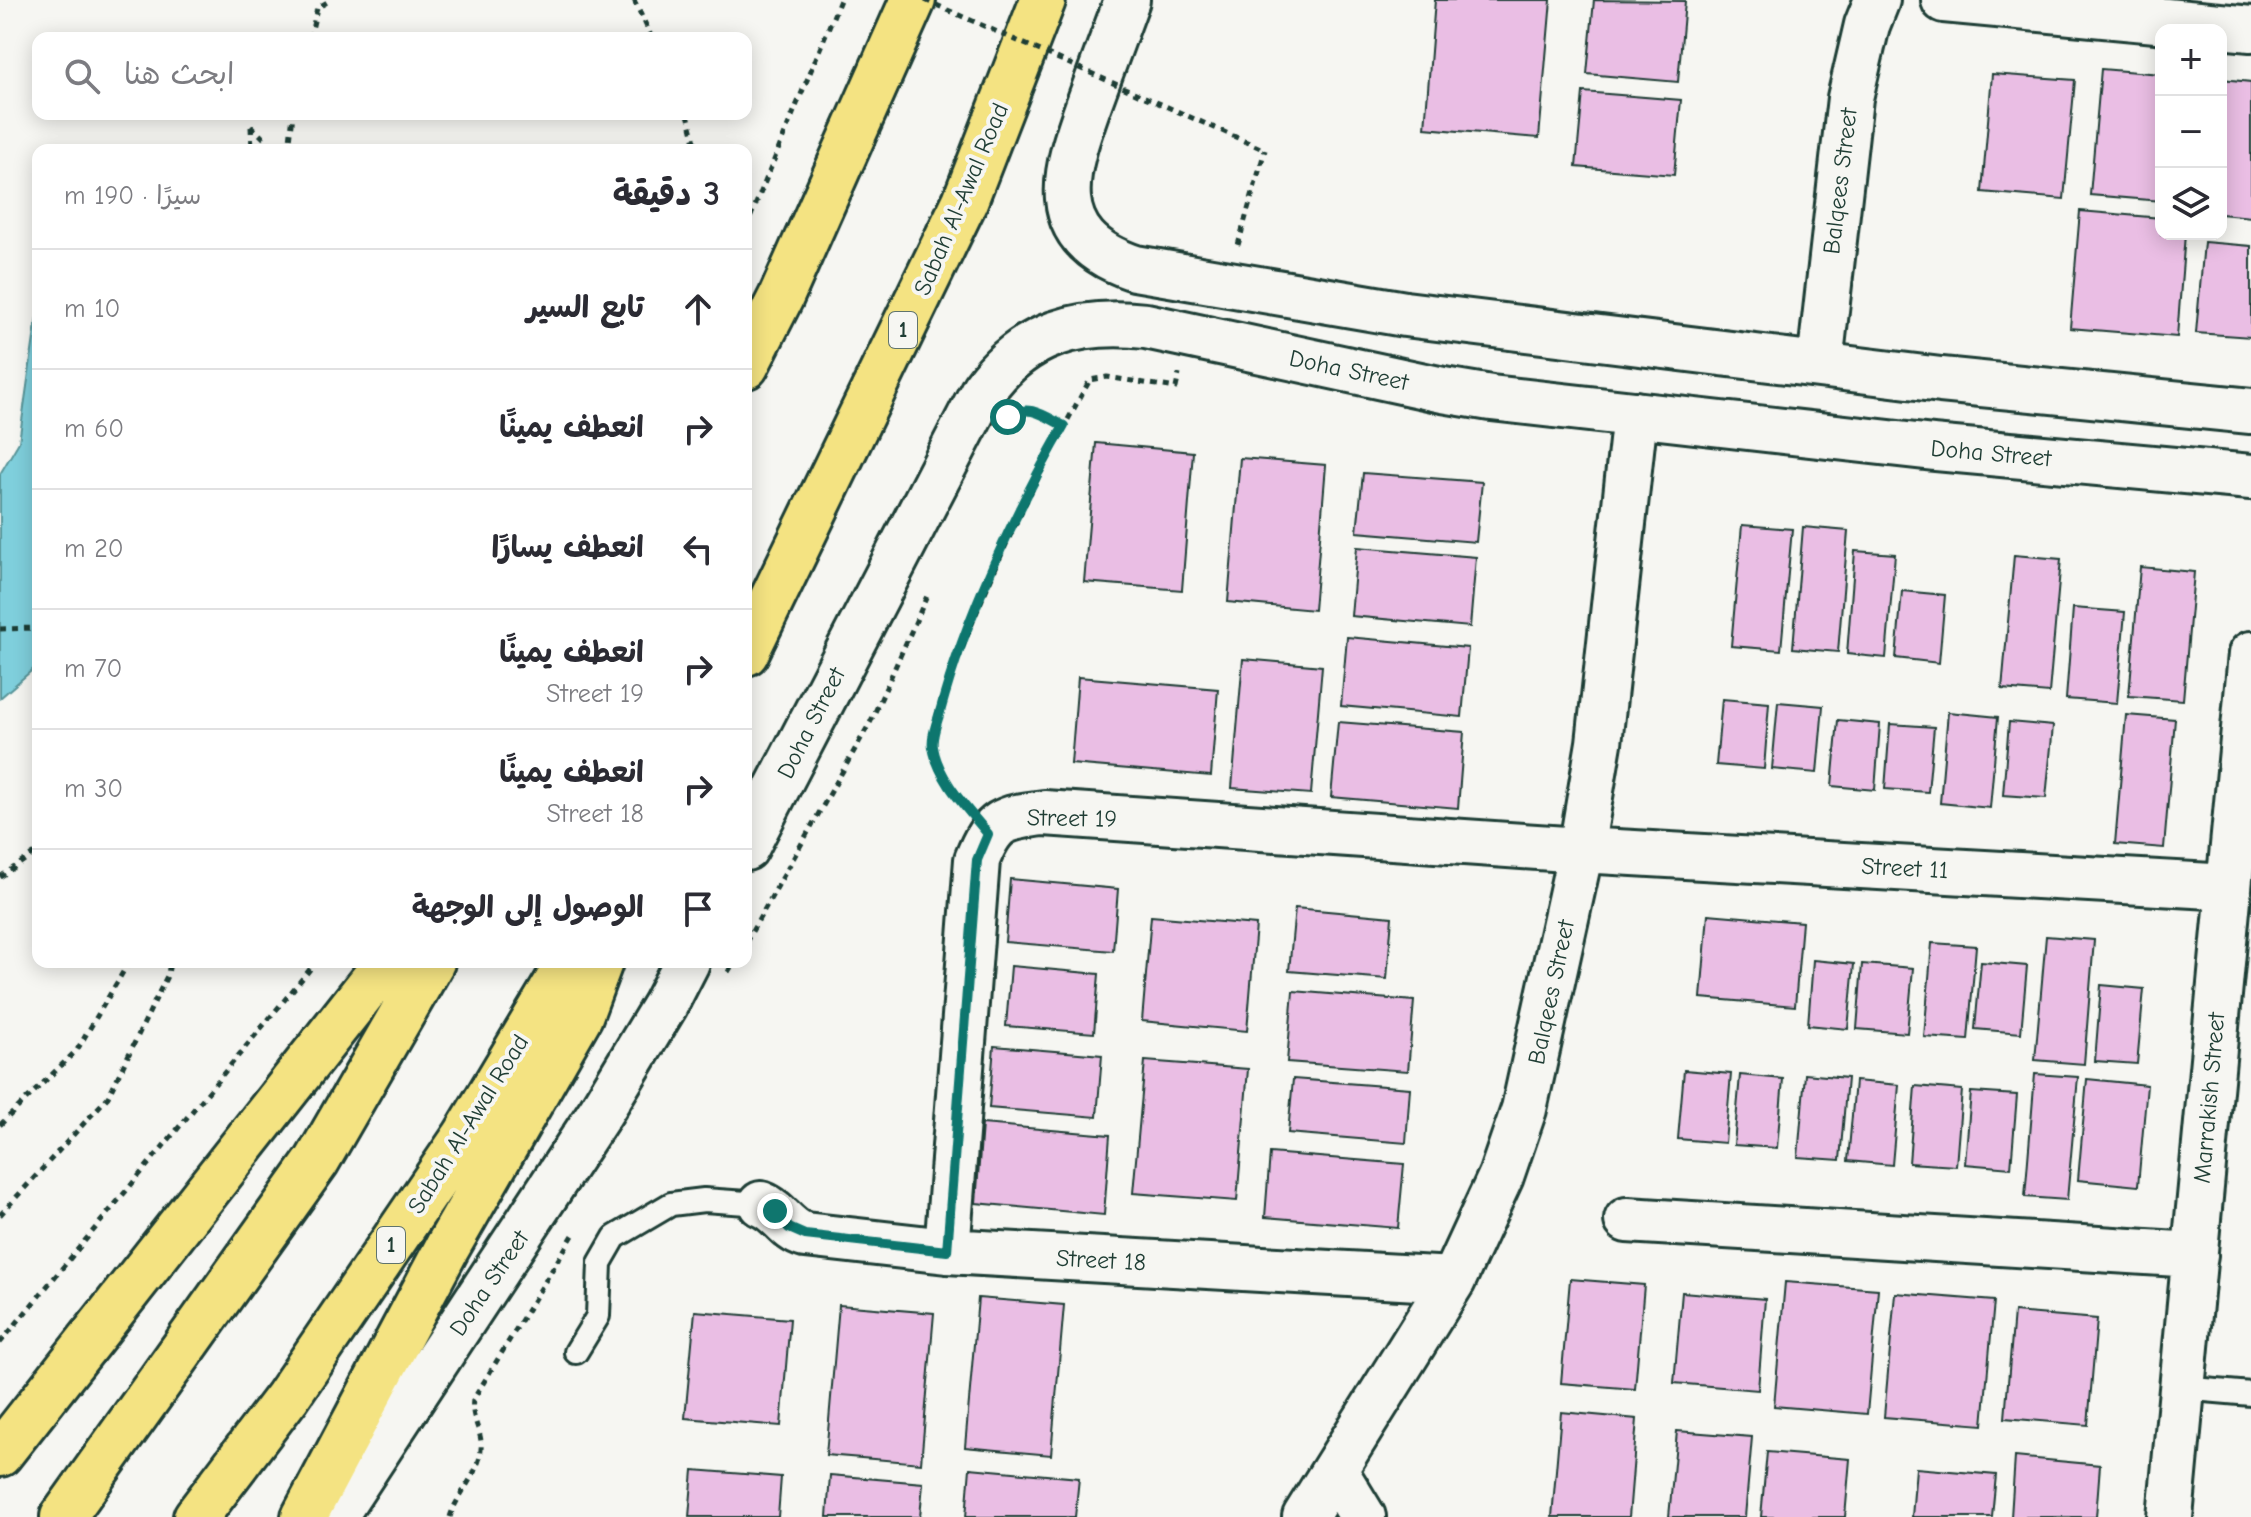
<!DOCTYPE html>
<html lang="ar">
<head>
<meta charset="utf-8">
<style>
	body { margin:0; font-family:"Comic Neue","Playpen Sans Arabic",sans-serif; background:#f7f7f7; color:#2b2b33; direction:rtl }
	.controls { position:absolute; right:24px; top:24px; display:grid; overflow:hidden; border-radius:16px; box-shadow:0 4px 20px #0003 }
	.controls button { width:72px; height:72px; display:grid; place-items:center; padding:0; border:0; border-bottom:2px solid #e1e1e2; background:#fff; color:#2b2b33; font:40px sans-serif }
	.stop { position:absolute; width:24px; height:24px; margin:-18px; border:6px solid #0f766e; border-radius:50%; background:#fff }
	.stop.end { background:#0f766e; border-color:#fff; box-shadow:0 2px 8px #0008 }
	.list { margin:0; padding:0; list-style:none }
	h2 { display:flex; justify-content:space-between; align-items:center; height:104px; margin:0; padding:0 32px; font-size:34px }
	h2 small { font-size:26px; font-weight:400; color:#7c7c81 }
	.list li { display:grid; grid-template-columns:52px 1fr auto; gap:24px; align-items:center; box-sizing:border-box; height:120px; padding:0 32px; border-top:2px solid #e1e1e2 }
	.list b { display:block; font-size:30px; white-space:nowrap }
	.list p { margin:0; font-size:26px; white-space:nowrap; color:#7c7c81 }
	.list em { font-size:26px; font-style:normal; color:#7c7c81 }
	.icon { flex:none; width:44px; height:44px; fill:none; stroke:currentColor; stroke-width:2; stroke-linecap:round; stroke-linejoin:round }
	.map { position:relative; flex:none; width:2251px; height:1517px; overflow:hidden; direction:ltr }
	.search { position:absolute; background:#fff; box-shadow:0 4px 20px #0003; left:32px; top:32px; width:720px; height:88px; display:flex; align-items:center; gap:20px; box-sizing:border-box; padding:0 28px; border-radius:16px; color:#7c7c81; font-size:30px }
	.panel { position:absolute; background:#fff; box-shadow:0 4px 20px #0003; left:32px; top:144px; width:720px; height:824px; border-radius:16px; direction:rtl }
	.map>svg:first-child { display:block }
	.water { fill:#7fcfdc; stroke:#599599; stroke-width:2 }
	.building { fill:#eabee4; stroke:#1f3d34; stroke-width:2 }
	.lines { fill:none; stroke-linecap:round; stroke-linejoin:round }
	.service-casing { stroke:#1f3d34; stroke-width:28 }
	.minor-casing { stroke:#1f3d34; stroke-width:50 }
	.tertiary-casing { stroke:#1f3d34; stroke-width:50 }
	.motorway-casing { stroke:#1f3d34; stroke-width:50 }
	.path { stroke:#1f3d34; stroke-width:5; stroke-dasharray:6 6; stroke-linecap:butt }
	.service { stroke:#f6f6f2; stroke-width:22 }
	.minor { stroke:#f6f6f2; stroke-width:44 }
	.tertiary { stroke:#f6f6f2; stroke-width:44 }
	.motorway { stroke:#f4e382; stroke-width:44 }
	.path-bridge { stroke:#1f3d34; stroke-width:5; stroke-dasharray:6 6; stroke-linecap:butt }
	.route { stroke:#0f766e; stroke-width:10 }
	.labels { text-anchor:middle; dominant-baseline:central; stroke-width:8; stroke-linejoin:round; paint-order:stroke }
	.shield { fill:#f6f6f2; stroke:#60746d; stroke-width:2 }
	.shield-label { font-size:22px; font-weight:bold; fill:#1f3d34 }
	.street-label { font-size:24px; fill:#1f3d34; stroke:#f6f6f2 }
</style>
</head>
<body>
<div class="map">
<svg width="2251" height="1517" viewBox="0 0 2251 1517">
	<rect width="100%" height="100%" fill="#f6f6f2"/>
	<filter id="ink" filterUnits="userSpaceOnUse"><feTurbulence type="fractalNoise" baseFrequency=".0125" numOctaves="2"/><feDisplacementMap in="SourceGraphic" scale="16" xChannelSelector="R" yChannelSelector="G"/><feConvolveMatrix kernelMatrix="1 2 1 2 8 2 1 2 1" color-interpolation-filters="sRGB"/></filter>
	<g filter="url(#ink)">
		<path class="water" d="M38,310V665L0,698V474L19,442Z"/>
		<path class="building" d="M1435,0H1551L1539,138L1425,128Z
			M1594,0L1685,1L1678,82L1587,74Z
			M2101,69L2161,74V201L2090,195Z
			M1992,74L2075,80L2064,199L1982,192Z
			M2221,79L2251,82V217L2221,214Z
			M1583,92L1681,100L1674,175L1576,167Z
			M2080,211L2161,218V234H2185L2177,337L2070,328Z
			M2204,242L2251,246V337L2196,333Z
			M1096,443L1193,452L1182,590L1084,582Z
			M1240,458L1326,465L1314,610L1228,602Z
			M1363,473L1482,482L1476,542L1357,532Z
			M1742,525L1792,529L1781,650L1731,646Z
			M1803,527L1848,531L1838,652L1793,648Z
			M1357,547L1476,557L1470,627L1351,616Z
			M1855,551L1895,554L1886,658L1847,654Z
			M2014,555L2061,559L2049,693L2002,689Z
			M2140,567L2194,572L2183,700L2129,696Z
			M1902,591L1945,595L1939,663L1896,658Z
			M2073,608L2125,612L2117,703L2066,699Z
			M1347,637L1468,648L1462,717L1341,706Z
			M1243,659L1322,666L1311,794L1232,788Z
			M1078,677L1218,689L1211,776L1071,764Z
			M1722,699L1769,703L1764,769L1716,765Z
			M1778,702L1823,706L1817,773L1772,769Z
			M1948,712L1998,717L1990,808L1940,803Z
			M2126,715L2175,719L2164,848L2115,844Z
			M1838,720L1880,724L1875,790L1832,786Z
			M1338,722L1464,732L1458,808L1331,797Z
			M2009,722L2053,726L2046,798L2003,795Z
			M1890,724L1934,727L1928,792L1885,789Z
			M1010,879L1118,889L1113,951L1005,942Z
			M1295,908L1392,917L1387,979L1289,971Z
			M1708,914L1802,922L1795,1006L1701,998Z
			M1151,916L1256,925L1247,1031L1142,1021Z
			M2046,936L2094,940L2084,1064L2035,1060Z
			M1932,943L1976,946L1968,1040L1924,1037Z
			M1813,960L1854,964L1848,1029L1808,1025Z
			M1981,962L2027,966L2021,1033L1975,1029Z
			M1862,964L1913,968L1907,1033L1857,1029Z
			M1011,966L1099,974L1094,1033L1006,1026Z
			M2101,985L2144,989L2137,1064L2095,1061Z
			M1293,991L1414,1001L1408,1071L1287,1062Z
			M994,1046L1102,1055L1097,1117L989,1108Z
			M1145,1061L1248,1069L1237,1201L1133,1193Z
			M1684,1070L1731,1074L1725,1143L1678,1139Z
			M1805,1074L1847,1078L1840,1160L1798,1157Z
			M2035,1074L2078,1077L2067,1200L2025,1197Z
			M1740,1075L1783,1079L1777,1148L1734,1145Z
			M1293,1079L1410,1088L1406,1143L1288,1133Z
			M2087,1079L2147,1085L2138,1186L2078,1180Z
			M1855,1081L1899,1085L1892,1165L1848,1161Z
			M1915,1086L1962,1090L1956,1166L1909,1163Z
			M1971,1092L2017,1095L2011,1168L1965,1164Z
			M982,1124L1110,1135L1104,1215L976,1203Z
			M1270,1153L1404,1164L1398,1228L1265,1217Z
			M1570,1279L1644,1285L1635,1389L1561,1383Z
			M1785,1282L1878,1289L1867,1414L1774,1406Z
			M1682,1292L1765,1299L1758,1390L1674,1383Z
			M1895,1293L1994,1301L1983,1425L1884,1417Z
			M978,1298L1064,1305L1051,1455L965,1447Z
			M839,1305L934,1313L921,1463L826,1455Z
			M695,1311L790,1319L781,1426L685,1418Z
			M2014,1312L2097,1319L2088,1425L2005,1418Z
			M1561,1412L1637,1419L1629,1517H1552Z
			M1677,1431L1752,1437L1745,1517H1669Z
			M1767,1452L1850,1459L1845,1517H1761Z
			M2015,1457L2100,1465L2096,1517H2011Z
			M970,1468L1079,1478L1075,1517H966Z
			M1916,1468L1996,1475L1992,1517H1912Z
			M693,1470L781,1477L778,1517H689Z
			M830,1475L923,1483L920,1517H827Z"/>
		<g class="lines">
			<defs>
				<path id="service" d="M576,1352L598,1316L600,1263L615,1237L671,1204L704,1200L761,1204
					M2182,1388L2251,1394"/>
				<path id="minor" d="M1944,0L2251,29
					M1820,364L1850,98L1867,25L1877,0
					M761,1204C780,1211 786,1230 805,1235L947,1251L1453,1280
					M1627,1220L2195,1255
					M947,1251L977,860C993,820 1002,818 1044,813L1581,850L2229,887
					M1335,1471L1363,1517
					M1305,1517L1453,1280L1501,1176L1524,1109L1581,850L1599,743L1635,414
					M2170,1517L2251,654"/>
				<path id="tertiary" d="M1127,0C1115,33 1103,65 1091,98C1065,170 1041,237 1135,268L1405,314L1941,380L2251,411
					M746,848L984,389C1024,333 1079,319 1146,326L1443,390L1491,398L1934,448L2251,477
					M334,1517L601,1111L665,1005L687,962"/>
				<path id="motorway" d="M746,366L781,297L913,0
					M746,653L965,201L1043,0
					M0,1454L387,962
					M63,1517L317,1161L432,962
					M196,1517L287,1397L465,1136L569,962
					M304,1517L448,1246L580,1016L600,962"/>
			</defs>
			<use href="#service" class="service-casing"/>
			<use href="#minor" class="minor-casing"/>
			<use href="#tertiary" class="tertiary-casing"/>
			<use href="#motorway" class="motorway-casing"/>
			<path class="path" d="M634,0L652,38
				M310,38L317,8L331,0
				M688,114L697,150
				M251,126L276,150
				M251,127L252,150
				M289,150L293,114
				M746,228L840,0
				M1238,245L1265,150
				M1020,411L1032,410L1064,426
				M0,629L38,628
				M963,802C950,785 932,767 932,743C932,724 951,675 959,656C997,559 1038,471 1090,380L1107,377L1176,388L1179,374
				M0,877L38,851
				M746,942L871,721L927,596
				M728,972L734,962
				M0,1125L77,1050L129,962
				M0,1215L108,1097L168,974L170,962
				M0,1343L316,962
				M450,1517C457,1494 480,1473 481,1449C483,1431 470,1419 473,1400L575,1232"/>
			<use href="#service" class="service"/>
			<use href="#minor" class="minor"/>
			<use href="#tertiary" class="tertiary"/>
			<use href="#motorway" class="motorway"/>
			<path class="path-bridge" d="M925,0L1265,150"/>
		</g>
	</g>
	<g class="lines" filter="url(#ink)">
		<path class="route" d="M775,1211L789,1228L805,1235L947,1251L977,860L988,834C967,808 939,781 933,747C931,737 937,723 940,712C965,618 1016,510 1064,426C1045,416 1027,402 1008,417"/>
	</g>
	<g class="labels">
		<g class="shield">
			<rect x="889" y="312" width="28" height="36" rx="6"/>
			<rect x="377" y="1227" width="28" height="36" rx="6"/>
		</g>
		<g class="shield-label">
			<text x="903" y="330">1</text>
			<text x="391" y="1245">1</text>
		</g>
		<g class="street-label">
			<text transform="translate(1840 181) rotate(-83)">Balqees Street</text>
			<text transform="translate(961 199) rotate(-67)">Sabah Al-Awal Road</text>
			<text transform="translate(1349 370) rotate(12)">Doha Street</text>
			<text transform="translate(1991 453) rotate(5)">Doha Street</text>
			<text transform="translate(811 723) rotate(-63)">Doha Street</text>
			<text transform="translate(1072 818) rotate(1)">Street 19</text>
			<text transform="translate(1905 868) rotate(3)">Street 11</text>
			<text transform="translate(1551 992) rotate(-78)">Balqees Street</text>
			<text transform="translate(2209 1098) rotate(-85)">Marrakish Street</text>
			<text transform="translate(468 1124) rotate(-58)">Sabah Al-Awal Road</text>
			<text transform="translate(1101 1260) rotate(3)">Street 18</text>
			<text transform="translate(489 1283) rotate(-56)">Doha Street</text>
		</g>
	</g>
</svg>
<div class="controls">
<button>+</button>
<button>−</button>
<button><svg class="icon" aria-label="layers" viewBox="0 0 24 24"><path d="M12 4l9 5-9 5-9-5zM3 14l9 5 9-5"/></svg></button>
</div>
<div class="stop" style="left:1008px;top:417px"></div>
<div class="stop end" style="left:775px;top:1211px"></div>
<div class="search"><svg class="icon" aria-label="search" viewBox="0 0 24 24"><circle cx="10" cy="10" r="6"/><path d="M15 15l6 6"/></svg>ابحث هنا</div>
<section class="panel">
<h2>3 دقيقة<small>سيرًا · 190 m</small></h2>
<ul class="list">
<li><svg class="icon" aria-label="ahead" viewBox="0 0 24 24"><path d="M12 20V5M6 11l6-6 6 6"/></svg><div><b>تابع السير</b></div><em>10 m</em></li>
<li><svg class="icon" aria-label="right" viewBox="0 0 24 24"><path d="M7 20v-9h11M14 6l5 5-5 5"/></svg><div><b>انعطف يمينًا</b></div><em>60 m</em></li>
<li><svg class="icon" aria-label="left" viewBox="0 0 24 24"><path d="M17 20v-9H6M10 6l-5 5 5 5"/></svg><div><b>انعطف يسارًا</b></div><em>20 m</em></li>
<li><svg class="icon" aria-label="right" viewBox="0 0 24 24"><path d="M7 20v-9h11M14 6l5 5-5 5"/></svg><div><b>انعطف يمينًا</b><p>Street 19</p></div><em>70 m</em></li>
<li><svg class="icon" aria-label="right" viewBox="0 0 24 24"><path d="M7 20v-9h11M14 6l5 5-5 5"/></svg><div><b>انعطف يمينًا</b><p>Street 18</p></div><em>30 m</em></li>
<li><svg class="icon" aria-label="arrive" viewBox="0 0 24 24"><path d="M6 21V4h12l-3 4 3 4H6"/></svg><div><b>الوصول إلى الوجهة</b></div></li>
</ul>
</section>
</div>
</body>
</html>
